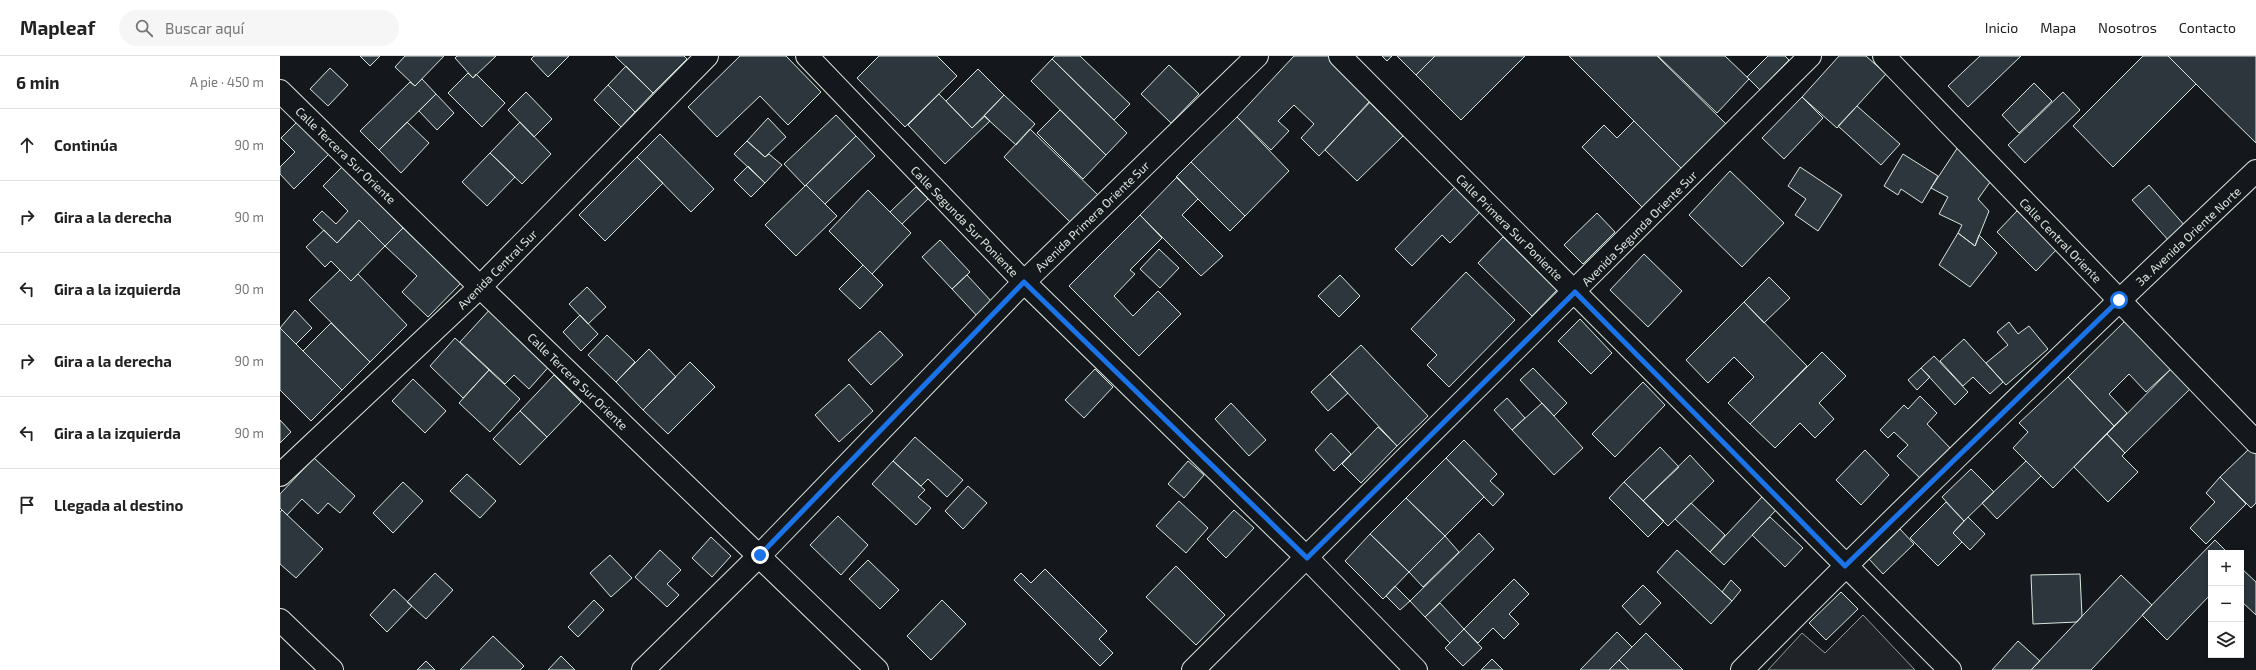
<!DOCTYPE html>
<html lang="es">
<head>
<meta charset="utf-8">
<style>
	body { margin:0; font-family:"Exo 2",sans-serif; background:#f6f6f6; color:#222 }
	.controls { position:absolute; right:12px; bottom:12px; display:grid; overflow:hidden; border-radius:0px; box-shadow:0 2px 6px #0003 }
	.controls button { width:36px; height:36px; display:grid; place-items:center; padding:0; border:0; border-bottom:1px solid #e0e0e0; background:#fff; color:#222; font:20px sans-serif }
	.stop { position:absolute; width:12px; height:12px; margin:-9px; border:3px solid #1a73e8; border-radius:50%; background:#fff }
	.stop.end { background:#1a73e8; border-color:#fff; box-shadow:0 1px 4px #0008 }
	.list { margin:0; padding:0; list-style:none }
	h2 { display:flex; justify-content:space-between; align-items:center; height:52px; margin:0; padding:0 16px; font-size:17px }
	h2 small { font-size:13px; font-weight:400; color:#767676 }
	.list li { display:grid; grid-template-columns:26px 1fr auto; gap:12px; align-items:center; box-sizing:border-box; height:72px; padding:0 16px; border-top:1px solid #e0e0e0 }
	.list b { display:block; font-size:15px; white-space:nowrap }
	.list em { font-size:13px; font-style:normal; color:#767676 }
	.icon { flex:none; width:22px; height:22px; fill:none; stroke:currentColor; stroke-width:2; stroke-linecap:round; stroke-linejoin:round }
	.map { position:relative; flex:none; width:1976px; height:614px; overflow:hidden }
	header { display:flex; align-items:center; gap:24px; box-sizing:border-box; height:56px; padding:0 20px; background:#fff; border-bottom:1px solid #e0e0e0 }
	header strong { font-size:19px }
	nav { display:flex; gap:22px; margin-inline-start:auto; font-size:14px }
	.search { width:280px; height:36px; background:#f6f6f6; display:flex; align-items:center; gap:10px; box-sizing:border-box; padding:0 14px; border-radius:22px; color:#767676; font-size:15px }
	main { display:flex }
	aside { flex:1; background:#fff }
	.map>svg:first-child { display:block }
	.green { fill:#202428; stroke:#939e99 }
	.building { fill:#2c363c; stroke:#d8e6dc }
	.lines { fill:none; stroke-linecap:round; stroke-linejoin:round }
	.minor-casing { stroke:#d8e6dc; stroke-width:24 }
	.major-casing { stroke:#d8e6dc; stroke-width:24 }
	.minor { stroke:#14181c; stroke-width:22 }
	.major { stroke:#14181c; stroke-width:22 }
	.route { stroke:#1a73e8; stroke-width:5 }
	.labels { text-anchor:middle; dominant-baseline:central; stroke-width:3; stroke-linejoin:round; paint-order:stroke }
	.street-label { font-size:12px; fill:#d8e6dc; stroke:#14181c }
</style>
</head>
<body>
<header>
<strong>Mapleaf</strong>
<div class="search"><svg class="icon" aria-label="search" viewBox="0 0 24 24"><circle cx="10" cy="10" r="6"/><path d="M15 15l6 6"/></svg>Buscar aquí</div>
<nav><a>Inicio</a><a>Mapa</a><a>Nosotros</a><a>Contacto</a></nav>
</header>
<main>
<aside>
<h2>6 min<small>A pie · 450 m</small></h2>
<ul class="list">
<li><svg class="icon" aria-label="ahead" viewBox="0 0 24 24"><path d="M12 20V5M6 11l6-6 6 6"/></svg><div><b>Continúa</b></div><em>90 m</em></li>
<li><svg class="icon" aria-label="right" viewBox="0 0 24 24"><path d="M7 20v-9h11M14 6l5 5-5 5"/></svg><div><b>Gira a la derecha</b></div><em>90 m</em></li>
<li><svg class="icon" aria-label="left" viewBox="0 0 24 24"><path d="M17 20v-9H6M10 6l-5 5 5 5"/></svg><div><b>Gira a la izquierda</b></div><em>90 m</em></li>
<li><svg class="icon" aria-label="right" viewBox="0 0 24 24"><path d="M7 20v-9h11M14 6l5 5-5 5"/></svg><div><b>Gira a la derecha</b></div><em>90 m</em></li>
<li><svg class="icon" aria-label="left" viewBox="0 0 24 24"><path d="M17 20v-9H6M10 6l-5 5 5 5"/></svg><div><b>Gira a la izquierda</b></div><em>90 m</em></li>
<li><svg class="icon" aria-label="arrive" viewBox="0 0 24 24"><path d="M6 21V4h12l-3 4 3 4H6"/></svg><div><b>Llegada al destino</b></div></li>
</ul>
</aside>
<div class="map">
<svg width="1976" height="614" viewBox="0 0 1976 614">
	<rect width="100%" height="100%" fill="#14181c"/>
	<path class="green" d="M1583,559L1635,614H1488L1522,577L1545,597Z"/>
	<path class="building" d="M80,0H100L90,10Z
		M125,0H164L135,30L115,11Z
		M177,0H216L193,22L175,2Z
		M254,0H289L268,21L251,3Z
		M335,0H404L407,3L373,37Z
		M460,0H506L541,36L508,69L480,40L437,81L408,51Z
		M599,0H657L677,20L625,71L577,22Z
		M775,0H800L850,48L834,64L772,3Z
		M1014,0H1048L1093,43L1039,100L1021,82L1034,68L1014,49L998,65L1009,75L991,94L957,61Z
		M1102,0H1112L1107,5Z
		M1117,0H1155L1136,19Z
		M1155,0H1245L1181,64L1136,19Z
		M1289,0H1377L1446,68L1402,113Z
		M1378,0H1445L1469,23L1437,57Z
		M1488,0H1505L1509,4L1480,34L1467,21Z
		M1559,0H1586L1606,18L1557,72L1522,41Z
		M1700,0H1741L1688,51L1668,30Z
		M1863,0H1888L1916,28L1833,111L1793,70Z
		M1888,0H1976V87L1916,28Z
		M772,3L847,77L826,99L751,25Z
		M889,9L919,38L891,67L861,38Z
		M346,10L373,37L355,56L328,29Z
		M50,12L68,29L48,50L30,33Z
		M698,13L724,39L692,72L666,45Z
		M188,17L193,22L196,18L225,47L202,71L168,37Z
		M142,23L156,38L99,94L80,75L130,26L135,30Z
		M1754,27L1772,45L1739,77L1722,59Z
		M328,29L355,56L341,71L314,44Z
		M246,36L272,63L254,81L228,54Z
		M1783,36L1800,54L1745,107L1728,89Z
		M156,38L174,57L157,74L139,55Z
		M659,38L692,72L705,60L710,65L665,108L628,69Z
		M724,39L755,68L736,89L704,60Z
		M1522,41L1543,62L1504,103L1482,82Z
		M1089,46L1123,80L1077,125L1045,94Z
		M1577,50L1620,88L1601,109L1558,70Z
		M780,54L826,99L803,123L757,77Z
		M556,59L576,80L525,130L504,108Z
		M957,61L1009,115L965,160L911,106Z
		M488,62L506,81L485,101L467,85Z
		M1354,65L1402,113L1363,152L1302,91L1324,69L1337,82Z
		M17,66L49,98L14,133L0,118V111L15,96L1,82Z
		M127,66L149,87L121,117L99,94Z
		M240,66L271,98L242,128L210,97Z
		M750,73L818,139L791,167L724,101Z
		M380,78L434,133L411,156L357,101Z
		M576,80L595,100L545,148L526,129Z
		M467,85L485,101L489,98L502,109L485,127L454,98Z
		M1680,88L1713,122L1698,143L1709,155L1695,190L1678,177L1682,169L1659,158L1668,141L1651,132Z
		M210,97L235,121L207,150L182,126Z
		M1623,98L1658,120L1642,147L1621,133L1618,139L1604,130Z
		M357,101L383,127L325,185L299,159Z
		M911,106L965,160L950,175L896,121Z
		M468,110L485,127L471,141L454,124Z
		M62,111L123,172L105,190L79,164L57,187L33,164L42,155L56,168L68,155L43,130Z
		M1520,111L1562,139L1538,175L1515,159L1526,143L1508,130Z
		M1450,115L1504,167L1462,211L1409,159Z
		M897,121L918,143L902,159L943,200L921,220L860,159Z
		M526,129L557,160L516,200L485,169Z
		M1869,129L1906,171L1890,186L1852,144Z
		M636,131L648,143L622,168L610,156Z
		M1175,131L1200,156L1170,187L1162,179L1132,210L1115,193Z
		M588,134L631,177L592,218L549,175Z
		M1737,155L1777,193L1756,215L1717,176Z
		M1317,157L1335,176L1303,208L1284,189Z
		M860,159L882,182L850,214L855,218L834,240L853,260L878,235L901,258L859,300L789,230Z
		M79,164L105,190L71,225L51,205L45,211L26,191L44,174L57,187Z
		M123,172L181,227L148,261L122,236L137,220L105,190Z
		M1678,177L1695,190L1699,179L1717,197L1690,231L1659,209Z
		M1223,181L1277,234L1252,260L1198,207Z
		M660,184L690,216L672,233L642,201Z
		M879,193L899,212L880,232L860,213Z
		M1364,198L1402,235L1368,271L1330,234Z
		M583,209L603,229L580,253L559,233Z
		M60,214L71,225L78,218L127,269L90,306L29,244Z
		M1186,216L1235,264L1169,331L1147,309L1157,299L1131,273Z
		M687,219L712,246L698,261L672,233Z
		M1060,219L1080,240L1059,261L1038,240Z
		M1489,221L1510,242L1484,267L1464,246Z
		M307,231L326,251L308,268L289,248Z
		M1464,246L1527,310L1470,368L1448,347L1474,321L1454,301L1428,327L1406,304Z
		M213,250L273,306L249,333L234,319L225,328L180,286Z
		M15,254L32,272L16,288L0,272Z
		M300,259L318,278L301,295L283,276Z
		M1300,263L1332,297L1311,318L1278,285Z
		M1846,264L1892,312L1866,336L1849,318L1829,338L1847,357L1834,370L1788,321Z
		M1729,266L1738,278L1749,270L1768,293L1726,329L1706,307L1728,289L1717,276Z
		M51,267L90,306L62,334L23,295Z
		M0,272L62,334L31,365L0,334Z
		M600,275L623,299L591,329L568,304Z
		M327,279L355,306L336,326L308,299Z
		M175,282L209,314L183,342L150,310Z
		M1684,283L1723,326L1710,338L1693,321L1683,330L1660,305Z
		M1081,289L1148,360L1117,390L1050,318Z
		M369,293L396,321L363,354L336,326Z
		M1542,296L1566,320L1539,347L1554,363L1535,382L1520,367L1495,392L1470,368Z
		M1654,300L1688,336L1675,349L1641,312Z
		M410,306L435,331L388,378L363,354Z
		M1253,312L1287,347L1274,360L1240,324Z
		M1641,312L1650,321L1637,334L1628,324Z
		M1892,312L1911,332L1845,397L1827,378Z
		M815,313L833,331L804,362L785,344Z
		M209,314L240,343L210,376L179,347Z
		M1050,318L1068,337L1048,355L1031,336Z
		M274,319L301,346L267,381L240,355Z
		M1788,321L1834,370L1773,432L1733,392L1748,376L1739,367Z
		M133,323L166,355L145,377L112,345Z
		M1363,326L1385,349L1335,401L1312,378Z
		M569,328L593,355L559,386L535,359Z
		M1640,340L1657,357L1647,368L1671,393L1641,423L1617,400L1628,389L1614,376L1608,382L1600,374L1624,349L1628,353Z
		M1227,342L1245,362L1232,374L1214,354Z
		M951,347L986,384L969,400L935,363Z
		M1262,347L1303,392L1274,419L1232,374Z
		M240,355L267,381L240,409L213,383Z
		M0,364L11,376L0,387Z
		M1098,371L1117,390L1081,427L1062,408Z
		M1051,377L1071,398L1054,415L1035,394Z
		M1827,378L1845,397L1842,400L1858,416L1828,446L1794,411Z
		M635,381L683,424L667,441L648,423L641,430L613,405Z
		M1184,384L1217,418L1210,425L1224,438L1213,450L1166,402Z
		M1380,391L1399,411L1363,445L1344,426Z
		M1971,391L1976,396V447L1971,452L1940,421Z
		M1585,394L1609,419L1581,449L1556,424Z
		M1410,399L1434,425L1388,470L1363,445Z
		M34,402L75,440L60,457L48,447L38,458L22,443L7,459L0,452V438Z
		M1166,402L1204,441L1165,480L1126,442Z
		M613,405L645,434L638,441L651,452L636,469L592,428Z
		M908,405L924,419L904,442L888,428Z
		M1746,405L1761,420L1717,463L1702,447Z
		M1691,413L1714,436L1684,465L1662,441Z
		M187,418L216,445L200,462L170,435Z
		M1940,421L1966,448L1926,488L1910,472L1935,446L1926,437Z
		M123,426L143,445L113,477L93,457Z
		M1344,426L1384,465L1368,481L1329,442Z
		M688,430L707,447L683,473L665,455Z
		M1482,441L1496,454L1444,509L1430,496Z
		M1126,442L1165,480L1129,516L1090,478Z
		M899,445L928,472L906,497L876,470Z
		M1666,446L1684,465L1673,477L1682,486L1658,510L1630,482Z
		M1411,447L1445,479L1430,496L1395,463Z
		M2,454L43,493L16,522L0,508V456Z
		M954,454L974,472L946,502L927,483Z
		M558,460L588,489L561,519L530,489Z
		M1490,461L1523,492L1505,511L1472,479Z
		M1688,461L1705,478L1690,494L1673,477Z
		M1620,473L1634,488L1603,518L1589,503Z
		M1199,477L1214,493L1145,561L1130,545Z
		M1090,478L1129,516L1103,543L1065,505Z
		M1165,480L1179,496L1143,531L1129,516Z
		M431,481L451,500L432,521L412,502Z
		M1935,484L1948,497H1931V538L1887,584L1862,559Z
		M380,494L401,514L387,528L399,539L387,551L355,521Z
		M1397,494L1452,545L1431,568L1377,516Z
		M330,499L352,522L331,541L310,517Z
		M588,504L619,534L600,553L569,523Z
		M896,510L945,559L916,589L866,541Z
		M1961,512L1976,526V559L1961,545Z
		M765,513L827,575L819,583L833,597L820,610L734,524L741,517L751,527Z
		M155,517L173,534L146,563L127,546Z
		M1800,518L1802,560L1797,566L1753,568L1751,519Z
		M1841,519L1872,549L1811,614H1751Z
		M1234,523L1249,538L1229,558L1239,568L1224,583L1213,572L1198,587L1184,573Z
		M1451,524L1461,534L1452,545L1442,536Z
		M1363,529L1381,547L1360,569L1342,550Z
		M1115,530L1130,545L1120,554L1106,540Z
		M114,533L132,550L107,576L90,559Z
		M1561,536L1578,553L1546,584L1529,567Z
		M314,544L324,554L298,581L288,571Z
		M662,544L686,568L651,604L627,580Z
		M1160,547L1184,573L1170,587L1145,561Z
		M1184,573L1202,592L1183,610L1165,592Z
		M1337,576L1352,591L1329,614H1300Z
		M1366,577L1403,614H1349L1339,604Z
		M213,580L244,610L240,614H180Z
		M1738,585L1760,605L1751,614H1712Z
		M281,600L295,614H268Z
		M1212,603L1223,614H1201Z
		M1339,604L1349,614H1329Z
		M146,605L155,614H137Z"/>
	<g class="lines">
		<defs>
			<path id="minor" d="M527,0L744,226L1027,502L1136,614
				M1060,0L1670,614
				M0,35L200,231L597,614
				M0,419L200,231L427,0
				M0,564L52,614
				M363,614L480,499L744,226L977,0
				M913,614L1530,0
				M1462,614C1630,444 1802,279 1976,115"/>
			<path id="major" d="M1604,0L1976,386"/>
		</defs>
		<use href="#minor" class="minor-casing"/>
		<use href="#major" class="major-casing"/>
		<use href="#minor" class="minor"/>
		<use href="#major" class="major"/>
	</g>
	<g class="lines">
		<path class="route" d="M480,499L744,226L1027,502L1295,236L1565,510L1839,244"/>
	</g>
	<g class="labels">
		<g class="street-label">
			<text transform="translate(66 99) rotate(44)">Calle Tercera Sur Oriente</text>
			<text transform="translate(812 160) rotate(-44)">Avenida Primera Oriente Sur</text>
			<text transform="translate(685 165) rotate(46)">Calle Segunda Sur Poniente</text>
			<text transform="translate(1230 171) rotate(45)">Calle Primera Sur Poniente</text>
			<text transform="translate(1359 172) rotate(-45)">Avenida Segunda Oriente Sur</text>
			<text transform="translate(1908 180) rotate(-43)">3a. Avenida Oriente Norte</text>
			<text transform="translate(1781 184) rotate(46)">Calle Central Oriente</text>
			<text transform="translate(217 213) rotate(-45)">Avenida Central Sur</text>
			<text transform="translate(298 325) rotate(44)">Calle Tercera Sur Oriente</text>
		</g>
	</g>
</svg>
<div class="controls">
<button>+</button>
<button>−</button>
<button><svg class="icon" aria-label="layers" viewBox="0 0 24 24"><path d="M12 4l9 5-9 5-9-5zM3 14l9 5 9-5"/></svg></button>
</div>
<div class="stop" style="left:1839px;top:244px"></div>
<div class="stop end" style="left:480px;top:499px"></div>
</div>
</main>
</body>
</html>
